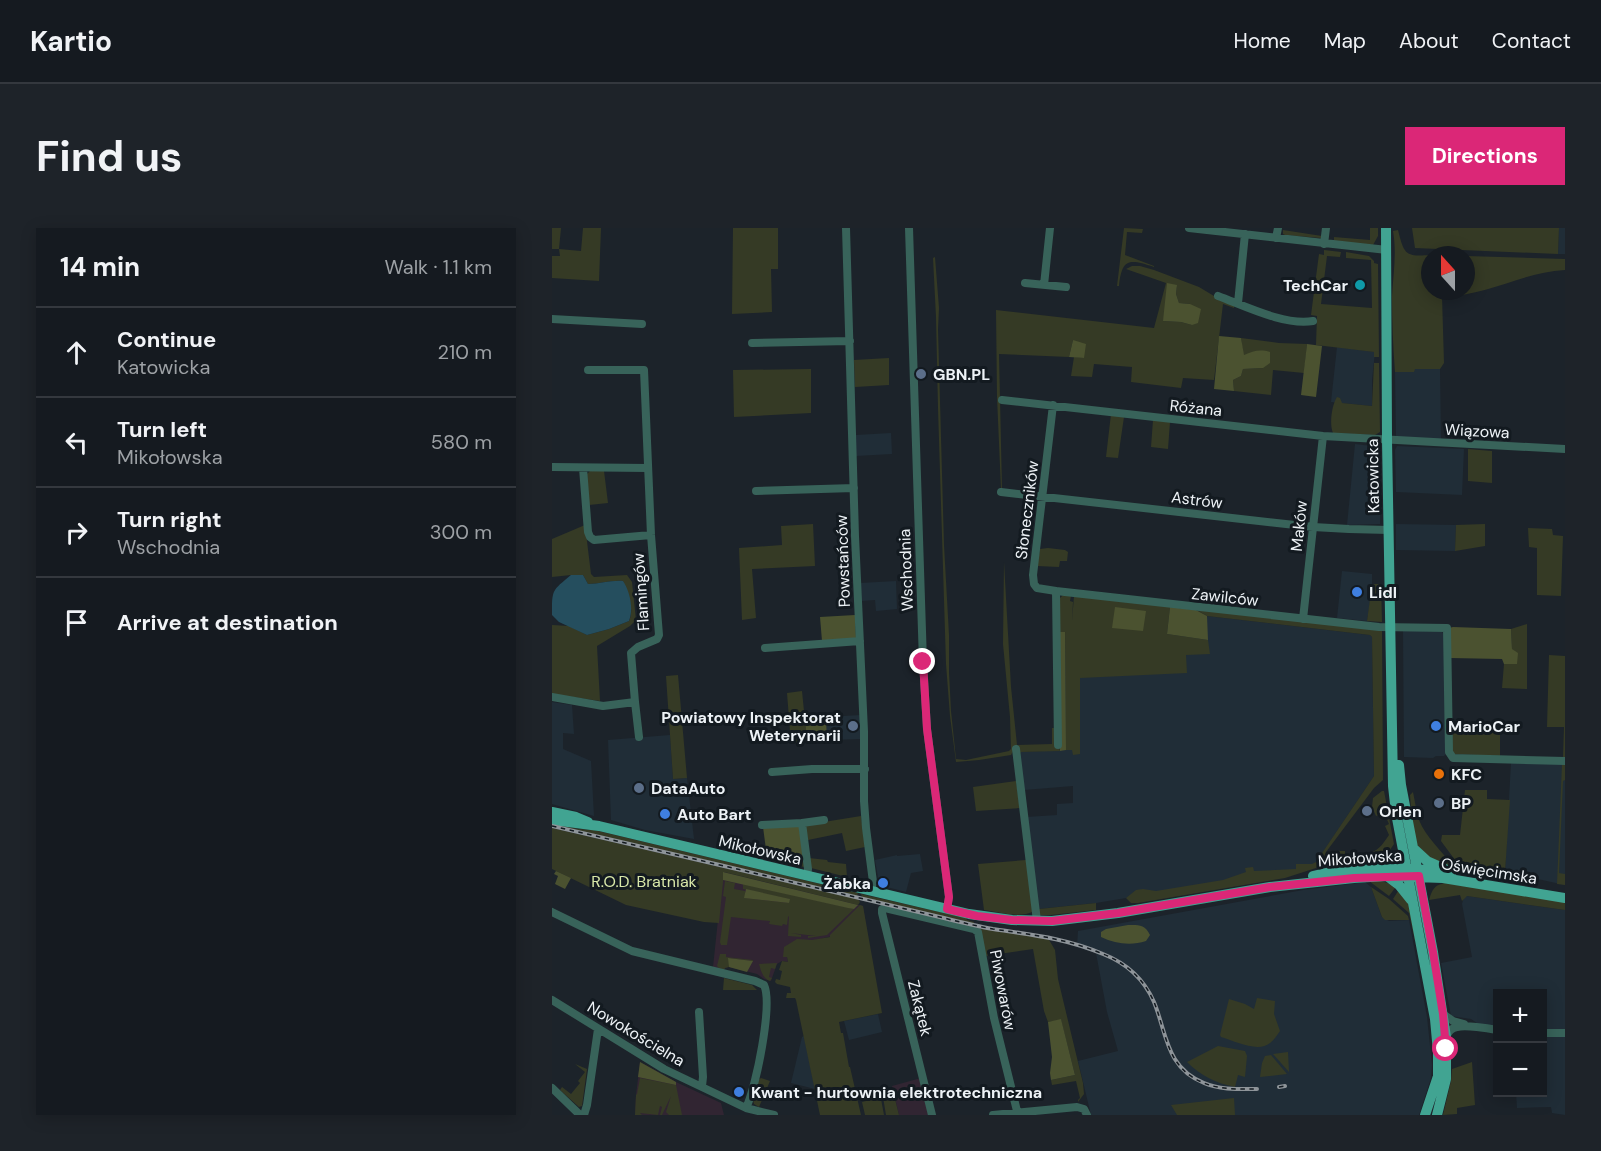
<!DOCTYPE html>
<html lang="en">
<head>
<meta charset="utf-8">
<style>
	body { margin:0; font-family:"DM Sans",sans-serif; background:#1e2329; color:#f1f3f6 }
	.controls { position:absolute; right:18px; bottom:18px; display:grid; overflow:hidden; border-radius:0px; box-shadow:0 3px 15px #0003 }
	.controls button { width:54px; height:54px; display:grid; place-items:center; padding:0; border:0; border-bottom:2px solid #34383e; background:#151a20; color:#f1f3f6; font:30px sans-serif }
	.compass { position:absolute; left:869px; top:18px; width:54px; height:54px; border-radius:50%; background:#151a20; box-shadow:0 3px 15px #0003; rotate:339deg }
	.stop { position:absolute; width:18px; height:18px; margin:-14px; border:4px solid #db2777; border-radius:50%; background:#fff }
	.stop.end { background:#db2777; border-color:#fff; box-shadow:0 2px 6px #0008 }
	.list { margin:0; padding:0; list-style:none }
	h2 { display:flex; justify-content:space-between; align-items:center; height:78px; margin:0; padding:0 24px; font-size:26px }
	h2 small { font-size:20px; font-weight:400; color:#9da1a5 }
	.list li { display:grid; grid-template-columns:39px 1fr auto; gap:18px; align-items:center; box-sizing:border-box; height:90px; padding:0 24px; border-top:2px solid #34383e }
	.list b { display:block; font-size:22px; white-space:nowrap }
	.list p { margin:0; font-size:20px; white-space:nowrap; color:#9da1a5 }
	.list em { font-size:20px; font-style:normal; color:#9da1a5 }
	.icon { flex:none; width:33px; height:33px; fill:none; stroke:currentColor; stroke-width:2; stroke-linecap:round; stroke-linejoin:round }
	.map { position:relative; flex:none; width:1013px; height:887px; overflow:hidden; border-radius:0px }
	header { display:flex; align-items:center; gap:36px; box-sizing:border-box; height:84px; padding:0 30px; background:#151a20; border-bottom:2px solid #34383e }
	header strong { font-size:28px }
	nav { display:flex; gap:33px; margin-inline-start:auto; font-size:21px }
	.intro { display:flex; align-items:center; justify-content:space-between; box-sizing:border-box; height:144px; padding:0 36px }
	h1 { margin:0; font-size:42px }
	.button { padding:15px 27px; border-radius:0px; background:#db2777; color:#fff; font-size:21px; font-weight:700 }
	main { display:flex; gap:36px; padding:0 36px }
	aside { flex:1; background:#151a20; border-radius:0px; box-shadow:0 3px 15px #0003 }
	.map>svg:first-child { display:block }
	.built { fill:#202d37 }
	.education { fill:#312532 }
	.green { fill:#353a25; fill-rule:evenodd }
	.forest { fill:#4b5230 }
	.water { fill:#254e5e }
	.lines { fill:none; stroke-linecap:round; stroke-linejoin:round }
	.minor { stroke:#38635a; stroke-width:8 }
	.major { stroke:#41a492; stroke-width:10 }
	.rail-casing { stroke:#8e9499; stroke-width:4 }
	.rail { stroke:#131a20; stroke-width:1.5; stroke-dasharray:4.5; stroke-linecap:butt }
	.route { stroke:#db2777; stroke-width:8 }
	.culture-dot { fill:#0f9aa8; stroke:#131a20; stroke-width:2 }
	.service-dot { fill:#5c6f8a; stroke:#131a20; stroke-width:2 }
	.shop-dot { fill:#3f7fe0; stroke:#131a20; stroke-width:2 }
	.food-dot { fill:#e8710a; stroke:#131a20; stroke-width:2 }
	.labels { text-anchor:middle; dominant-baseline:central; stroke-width:6; stroke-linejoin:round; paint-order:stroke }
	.poi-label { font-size:16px; font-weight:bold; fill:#edf2f6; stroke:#131a20; text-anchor:start }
	.street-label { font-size:16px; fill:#edf2f6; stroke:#131a20 }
	.park-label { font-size:16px; fill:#d9e8a9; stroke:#131a20 }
</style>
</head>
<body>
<header>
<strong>Kartio</strong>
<nav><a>Home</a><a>Map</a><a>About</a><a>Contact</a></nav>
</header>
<div class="intro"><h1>Find us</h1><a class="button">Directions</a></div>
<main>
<aside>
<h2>14 min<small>Walk · 1.1 km</small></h2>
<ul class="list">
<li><svg class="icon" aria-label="ahead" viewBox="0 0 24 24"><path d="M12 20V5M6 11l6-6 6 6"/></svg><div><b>Continue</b><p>Katowicka</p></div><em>210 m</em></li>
<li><svg class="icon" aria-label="left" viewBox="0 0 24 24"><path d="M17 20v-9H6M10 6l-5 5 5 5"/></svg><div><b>Turn left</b><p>Mikołowska</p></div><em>580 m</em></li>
<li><svg class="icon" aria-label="right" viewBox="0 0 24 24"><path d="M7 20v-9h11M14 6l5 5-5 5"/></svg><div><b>Turn right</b><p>Wschodnia</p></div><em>300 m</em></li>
<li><svg class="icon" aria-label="arrive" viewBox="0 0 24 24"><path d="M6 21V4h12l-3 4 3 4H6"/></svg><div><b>Arrive at destination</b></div></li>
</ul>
</aside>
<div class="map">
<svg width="1013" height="887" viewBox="0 0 1013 887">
	<rect width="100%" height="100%" fill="#1c232a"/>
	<path class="built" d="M1007,0H1013V26H1006Z
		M785,119L823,124L820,152V178L779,174Z
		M862,141H888L889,212L844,210L843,144H862Z
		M339,205L340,226L304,228V207Z
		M803,216L828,219V296L795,297Z
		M845,218L912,221L910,267L844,264L843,222Z
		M844,296L904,297L903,323L844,322Z
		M790,343L820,346V362L815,393L785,390Z
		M344,353L345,381L324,383L323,372L309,373L308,355Z
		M655,388L818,407L820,409L822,548L761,639L544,675L487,681L474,589L505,587V576L521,575V558L472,562L467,528L469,524L513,522V395L655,412Z
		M851,402L890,404L893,408L894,526L892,528H884L881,530L852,529Z
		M0,474L20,477L22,506L11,505V521L39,533L42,588L0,576Z
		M309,487V511L275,512L274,489Z
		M118,507L121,551L135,550L142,611L93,602L59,592L56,512Z
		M959,535L1013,536V657L953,644Z
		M368,626L371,643L359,645L354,664L331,658L327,655L323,632L345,627V628Z
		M813,654L819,659L830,689L837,693L857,692L875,789L880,837L879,850L867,887H539L526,833L566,823L555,784L544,725L525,719L526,703L751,662Z
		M915,668L1013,682V887L1000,885L999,879L965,880L964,865L990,864V766H945V799L928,797L919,791L899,788L889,735L920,729L910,676L912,669Z
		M326,786L330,804L297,812L292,793Z
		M252,808L263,861L239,855L250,809Z"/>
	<path class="education" d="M171,644L311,678L315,703L276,709L233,720L236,734L230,733L225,736L219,753L212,751L205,746L177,739L173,740L172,742L161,739Z
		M88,834L124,854L169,875L172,887H83L84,867Z
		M369,850L378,887H347L340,858Z"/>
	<path class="green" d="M0,0H9L7,21L29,23L31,0H49L47,53L0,50V28H8L7,21H0Z
		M181,0H226V41H219L220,84L180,86Z
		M572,0L591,1L590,5L575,4L573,27L602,38V39C577,31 570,30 567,58H565Z
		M818,0H826V8L821,17L782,13V9L818,12Z
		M860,0H1007L1006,26L863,20Z
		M731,2L770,8L769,10L733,7L731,6Z
		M846,2C852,26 853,29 878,27V63H914V28L1013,31V42C970,44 935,69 890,68L892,135L888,141H863L862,144H843C841,119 840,94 840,69C841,47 845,26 841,3Z
		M772,22L789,24L788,29L775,28L769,76L820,80L819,32L794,30V24L817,28L822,33V35L826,36L827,129H822V124L764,117L765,88L759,87L767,26L772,27Z
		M383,29L387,80L386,101L392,317L397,407V444L399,483L404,531L414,532L457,523L459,521L458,489L451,416L452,334L459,459L465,517L500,516V500H503L508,523L469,524L467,528L465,517L463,519L459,527L427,532L404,534L398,488L394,436L386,180L384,89L381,30Z
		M580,38H588L602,42L647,59L662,68L682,76V80L671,76L662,152L631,150L629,160L579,154L580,139L542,136L540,149L519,148L522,129L532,130L521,112L517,129L447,126L450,261H449L445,169L444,82L602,100L614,55L574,41ZM625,57L624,66L627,75L638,76L640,97L629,94L611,93Z
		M689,110L727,115L755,116L752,145L721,142L719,167L682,163L681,152L689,148L691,141L711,140L691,127Z
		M337,130V157L303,159L302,132Z
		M822,135H827L828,204L823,207L781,205C777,195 780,177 785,169L788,170L790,175L820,178Z
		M259,141V185L182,189L181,142Z
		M559,186L572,189L566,230L554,229Z
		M601,192L618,194L616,221L599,219Z
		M916,221L940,223V255L916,253Z
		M38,243H52L56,275L37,277L35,246Z
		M261,296L263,338L200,341L204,390L190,392L187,320L230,317L229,298Z
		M933,296V318L903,323L904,297Z
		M33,297L39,346L42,349L75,347L80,354L84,392L78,398L45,418L48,473L0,466V397L17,398L35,407L57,401L77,393C83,380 75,366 71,353C59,352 48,356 36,356L31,347H19L0,349V311Z
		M976,300L1000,301L1001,307L1011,308L1009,368L985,367V320L977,319Z
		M496,320L513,322L516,324L515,333H508L507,339L485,338L488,321Z
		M820,356H829L830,394L815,393Z
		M512,366L519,368L518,373L521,374L520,393L522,368L618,379L615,406L656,412L658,426L634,427L635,445L528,450V526L521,527L520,522H514L513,404H507V371Z
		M643,381L830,402L831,552L822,560L774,624L772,634L766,631L822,548L820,409L818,407L655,388Z
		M975,396V461L950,460L952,436H965L960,421L959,401Z
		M997,427L1013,428V530L1011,529L1012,499H995Z
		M126,447L135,550L121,551L114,448Z
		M250,463L255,513L239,516L235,465Z
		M903,499L948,501V528L902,526L899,523V500Z
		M1010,536H1013V552L1011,553L1007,645L1013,646V657L1005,656Z
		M464,553L468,580L424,583L421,559Z
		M913,562H935V571L958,572L953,644L903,632L889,613L890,607H908Z
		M830,563H832L842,616C834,627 833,636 818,633L817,636L785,637L782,634H779L781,628L787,623H793V628L811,630L812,625C825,626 830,617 837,607L833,598L837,596L832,585L824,588L820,579L821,570Z
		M861,564C863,573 864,583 867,592C874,610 890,622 900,638L880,633L865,617L860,594L858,567Z
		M309,588L313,619L294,623L290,605L256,612L253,597Z
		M0,595L26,601L42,602L306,665L305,668L0,596Z
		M0,600L306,671L308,674L306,677L172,644L167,695L152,694L74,677L0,641Z
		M215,629L252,630V639L216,630Z
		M257,630L275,632L276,634L294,636L295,649L259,640Z
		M474,632L482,683C468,691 447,684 432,682L426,636Z
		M764,634L768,637L764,640L733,650L586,675H579L574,670L584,662L591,661L604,663L671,652L694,644L693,640L701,639L702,643L744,641V636H760Z
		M825,652L843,657V660L837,668L817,653Z
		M173,653L183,655L182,661L193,663V670L237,675V671L191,661V656L302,681L275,707L256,710V708H264L239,705L249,707V709L236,708L237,688L236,689L235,697L231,696L230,698L217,696L218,693L179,689L175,717H169L168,714L174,669L171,668Z
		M893,655L1013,674V682L915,668L910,673L908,667L877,672C880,662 882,657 893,655Z
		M819,659L837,671L856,688L857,692H833L830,689Z
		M848,660L858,678L864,709L863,713L857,685L841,671Z
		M309,666L414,690L415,692L422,694V696L310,669Z
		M544,675V682L499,687H487V681Z
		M308,677L311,678L330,785L287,794L289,805H291L297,839H298L309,887H268L244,772L243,770H234L235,765H239L238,759L225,756L223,754L224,751L228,752L230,743L227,742L230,733L236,734L235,729H231L232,719L245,711L260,712L278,709V707Z
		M427,700L496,710L503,722L506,751L531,855L532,866L526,874V872L528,870L524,853L500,857L499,852L523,847L509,792L496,794L492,783L481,721L433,728Z
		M168,726H174V729L201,732V733L177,730V739L173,740L172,742L167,740L165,738Z
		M225,735L223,741L219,740L217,749L220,750L218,753C211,751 209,743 207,736Z
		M172,750L200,757L205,762H171Z
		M705,770L723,773L722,786L728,803C725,807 722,812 718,815C706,825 683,813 669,809L668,807L677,771L693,776L702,781Z
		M666,818L693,823L695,828L693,849L686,847L683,859C664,855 649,848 635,834Z
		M736,824L737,844L721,826Z
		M719,827L735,846L708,849L710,835L713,828Z
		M920,834L923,877L905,880V886L891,887L899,853L900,841Z
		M23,836L35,841L30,878L27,879L8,862L10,859L19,866L28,855L26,853L33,844Z
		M88,850L124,857L130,887H117L114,884L119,868L110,887H108L110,879L108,878L106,887L88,885L90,887H83L84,867L85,866Z
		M209,850L218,853L207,879L202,876L201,872L206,852Z
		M342,867L347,887H334L331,869Z
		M326,870L329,871L332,887H313L310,874Z
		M682,870L683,887H625L619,877Z"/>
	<path class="forest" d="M615,55L625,57L624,66L627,75L638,76L649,81L646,95L640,97L629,94L611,93Z
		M667,108L689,110L692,127C701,123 708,121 718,124V135L711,140L691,141L689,148L681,152L682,163L662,161Z
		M521,112L534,116L532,130L517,129Z
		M755,116L770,118L764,169L749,167Z
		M563,379L594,383L591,403L560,400Z
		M618,379L644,382L655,388L656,412L615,406Z
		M303,387L304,410L270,413L268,389Z
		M901,399L959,401L960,421L966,425L965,436H952L950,431L898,430L897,400Z
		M507,404H513L514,522L508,523Z
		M252,483L265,488L274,489L275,512L255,513Z
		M249,598L252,630L215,629L211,599Z
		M4,643L19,650L13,661L3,656L6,648L2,646Z
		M171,644L306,677L302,681L296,680L171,652Z
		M194,661L238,671L237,675L192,670Z
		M576,697C586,697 593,696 598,707L594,713C579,718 564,716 549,709V704L554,701Z
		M176,730L201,733L195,744L177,739Z
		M509,791L523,847L499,852L498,845L500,829L496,794Z
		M88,834L124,854V857L86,849Z"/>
	<path class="water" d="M19,347H31L36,356C48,356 59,352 71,353C78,363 82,382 77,393L57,401L35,407L7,394L0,387C0,361 0,363 19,347Z"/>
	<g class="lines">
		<path class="minor" d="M294,0L303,308L312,503V573L314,600L321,654L319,663
			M357,0L371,434L375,501L397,669L395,681
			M637,0L835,22
			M724,10L726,0
			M772,16L774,0
			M473,55L514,59
			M492,57L498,0
			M666,68C693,78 733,98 761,93
			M686,75L693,6
			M0,91L90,96
			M200,115L298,113
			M450,172L771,208L1013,221
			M501,177L481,347L482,356L485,360L504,363L506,517
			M0,239L95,240
			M31,240L36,304L38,309L42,312L99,307
			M204,263L302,260
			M449,264L761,299L797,301L837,302
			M504,363L827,399L895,400L897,524L901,530L1013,533
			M751,391L771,208
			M213,420L308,413
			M0,469L51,478L83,474L79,425L86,419L105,411L107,407L99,307L92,142H36
			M83,474L87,509
			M464,521L485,693
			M220,544L260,541H313
			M250,595L272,592
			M210,597L250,595L256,641L255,648
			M0,684L80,723L203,753L212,757C221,776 204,860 194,880
			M0,772L112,841L194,880L222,887
			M147,784L151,849L150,858
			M891,786L901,793L912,796
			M990,805H1013
			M894,809C896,804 899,800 905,799C914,797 935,800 945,802
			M0,860L28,887
			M32,887L35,877L46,801
			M380,887L330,685V681L333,680L422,701L426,704L442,790L466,887
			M441,887L525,879L532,881L535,887"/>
		<path class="major" d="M834,0L835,212L841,558L844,585L883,791L886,824V848L873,887
			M847,537L849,557L881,724L894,809V851L885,887
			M0,584L24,589L36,594
			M0,592L47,598L417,686L460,692L500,693L566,685L718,659L802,650L835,648L891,650L1013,670
			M862,621L875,633L900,644
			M761,648C798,638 851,639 889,643
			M835,648L847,657L859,672"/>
		<defs>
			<path id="rail" d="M0,598C131,628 261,659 392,690C408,694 424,698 441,701C481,707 513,710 551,726C574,735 592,751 602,774C615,806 614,840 652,855C668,862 688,861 705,861
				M727,859L733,858"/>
		</defs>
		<use href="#rail" class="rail-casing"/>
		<use href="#rail" class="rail"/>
	</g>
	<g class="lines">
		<path class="route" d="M371,434L375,501L397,669L395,681L425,688L460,692L500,693L566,685L718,659L802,650L867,648L881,724L891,786L894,821"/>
	</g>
	<circle class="culture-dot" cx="808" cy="57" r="6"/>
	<g class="service-dot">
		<circle cx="369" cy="146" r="6"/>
		<circle cx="301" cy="498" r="6"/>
		<circle cx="87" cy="560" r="6"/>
		<circle cx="887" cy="575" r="6"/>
		<circle cx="815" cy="583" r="6"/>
	</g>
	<g class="shop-dot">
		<circle cx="805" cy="364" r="6"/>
		<circle cx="884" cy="498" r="6"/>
		<circle cx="113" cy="586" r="6"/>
		<circle cx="331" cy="655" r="6"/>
		<circle cx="187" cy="864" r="6"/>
	</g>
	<circle class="food-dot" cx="887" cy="546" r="6"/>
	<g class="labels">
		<g class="poi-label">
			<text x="796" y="57" text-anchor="end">TechCar</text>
			<text x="381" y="146">GBN.PL</text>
			<text x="817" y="364">Lidl</text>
			<text x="289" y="489" text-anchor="end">Powiatowy Inspektorat<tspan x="289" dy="18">Weterynarii</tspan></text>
			<text x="896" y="498">MarioCar</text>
			<text x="899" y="546">KFC</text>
			<text x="99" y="560">DataAuto</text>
			<text x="899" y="575">BP</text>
			<text x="827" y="583">Orlen</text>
			<text x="125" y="586">Auto Bart</text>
			<text x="319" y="655" text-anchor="end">Żabka</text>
			<text x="199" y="864">Kwant - hurtownia elektrotechniczna</text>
		</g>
		<g class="street-label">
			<text transform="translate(644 180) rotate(6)">Różana</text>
			<text transform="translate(925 203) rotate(3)">Wiązowa</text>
			<text transform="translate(821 248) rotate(-91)">Katowicka</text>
			<text transform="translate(645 272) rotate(7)">Astrów</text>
			<text transform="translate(475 282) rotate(-83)">Słoneczników</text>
			<text transform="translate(747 298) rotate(-84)">Maków</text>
			<text transform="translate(291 333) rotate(-92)">Powstańców</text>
			<text transform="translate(354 342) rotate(-92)">Wschodnia</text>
			<text transform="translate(89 364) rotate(-94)">Flamingów</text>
			<text transform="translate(673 369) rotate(6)">Zawilców</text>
			<text transform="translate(208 622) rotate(13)">Mikołowska</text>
			<text transform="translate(808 630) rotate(-4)">Mikołowska</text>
			<text transform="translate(937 643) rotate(9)">Oświęcimska</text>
			<text transform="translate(451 762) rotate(79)">Piwowarów</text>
			<text transform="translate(368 780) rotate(76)">Zakątek</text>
			<text transform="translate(84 806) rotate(31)">Nowokościelna</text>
		</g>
		<g class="park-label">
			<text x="92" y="653">R.O.D. Bratniak</text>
		</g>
	</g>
</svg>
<div class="controls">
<button>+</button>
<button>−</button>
</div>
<svg class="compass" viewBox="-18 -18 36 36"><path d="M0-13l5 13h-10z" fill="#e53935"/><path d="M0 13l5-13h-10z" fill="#9da1a5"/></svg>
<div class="stop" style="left:894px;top:821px"></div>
<div class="stop end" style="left:371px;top:434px"></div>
</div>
</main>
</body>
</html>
